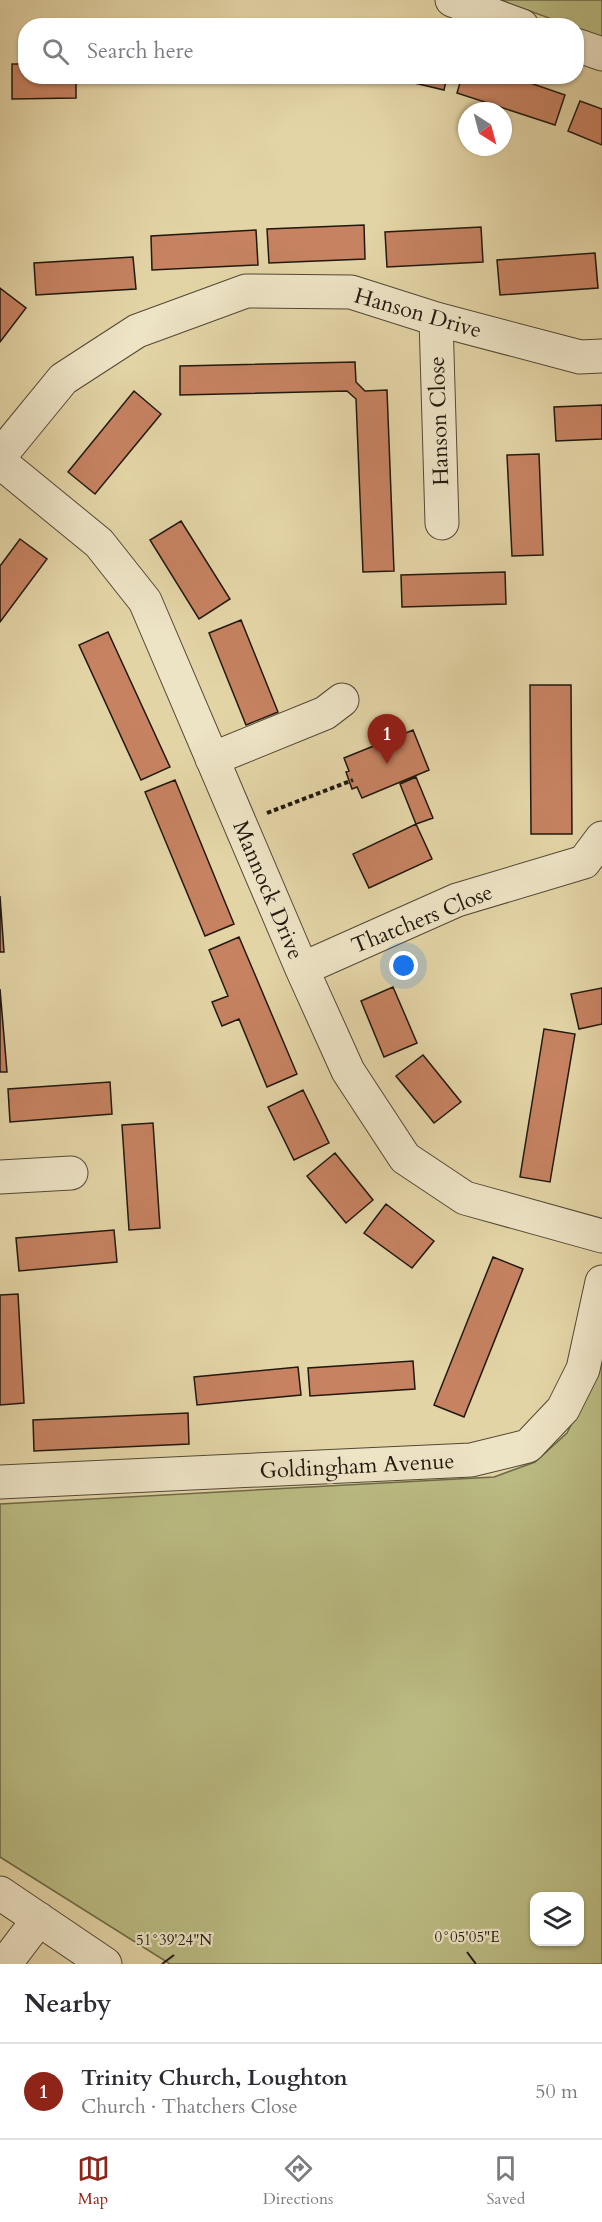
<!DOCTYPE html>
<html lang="en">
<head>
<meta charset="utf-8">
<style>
	body { margin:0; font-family:Cardo,serif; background:#f7f7f7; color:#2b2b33 }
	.controls { position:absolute; right:18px; bottom:18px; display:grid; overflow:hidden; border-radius:12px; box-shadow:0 2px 4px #0004 }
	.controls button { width:54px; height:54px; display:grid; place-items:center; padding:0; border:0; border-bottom:2px solid #e1e1e2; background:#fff; color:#2b2b33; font:30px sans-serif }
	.compass { position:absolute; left:458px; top:102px; width:54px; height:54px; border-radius:50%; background:#fff; box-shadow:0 2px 4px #0004; rotate:144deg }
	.you { position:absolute; left:404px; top:966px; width:21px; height:21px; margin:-15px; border:4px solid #fff; border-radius:50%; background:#1a73e8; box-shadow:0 0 0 9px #1a73e833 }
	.badge { display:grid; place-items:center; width:39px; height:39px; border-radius:50%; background:#8f2418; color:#fff; font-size:20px; font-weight:700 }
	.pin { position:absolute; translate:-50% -50px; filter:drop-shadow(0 2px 3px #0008) }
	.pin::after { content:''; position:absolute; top:32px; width:21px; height:18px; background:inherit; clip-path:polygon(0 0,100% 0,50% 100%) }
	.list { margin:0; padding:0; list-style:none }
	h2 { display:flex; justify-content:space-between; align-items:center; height:78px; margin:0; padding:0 24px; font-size:26px }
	h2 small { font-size:20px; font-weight:400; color:#7c7c81 }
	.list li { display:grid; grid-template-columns:39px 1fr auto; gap:18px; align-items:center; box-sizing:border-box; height:96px; padding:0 24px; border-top:2px solid #e1e1e2 }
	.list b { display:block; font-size:22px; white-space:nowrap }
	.list p { margin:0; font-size:20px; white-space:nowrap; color:#7c7c81 }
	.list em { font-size:20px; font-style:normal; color:#7c7c81 }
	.icon { flex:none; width:33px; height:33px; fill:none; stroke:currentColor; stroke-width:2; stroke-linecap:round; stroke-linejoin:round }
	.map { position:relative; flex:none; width:602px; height:1964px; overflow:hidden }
	.search { position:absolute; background:#fff; box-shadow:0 2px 4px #0004; left:18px; right:18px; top:18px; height:66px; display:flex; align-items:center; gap:15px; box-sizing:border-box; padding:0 21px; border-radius:24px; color:#7c7c81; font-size:22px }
	.sheet { height:174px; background:#fff }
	nav { display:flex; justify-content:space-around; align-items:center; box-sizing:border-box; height:84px; border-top:2px solid #e1e1e2; background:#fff; font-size:16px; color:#7c7c81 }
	nav a { display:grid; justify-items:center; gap:3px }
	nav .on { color:#8f2418 }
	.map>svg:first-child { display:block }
	.green { fill:#babb82; stroke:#6e6a48; stroke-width:1.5; fill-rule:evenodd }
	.building { fill:#c68261; stroke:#21190f; stroke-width:1.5 }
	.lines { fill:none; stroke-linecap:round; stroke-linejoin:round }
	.minor-casing { stroke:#524835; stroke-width:35 }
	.path { stroke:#21190f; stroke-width:4; stroke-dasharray:4.5 3; stroke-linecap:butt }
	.minor { stroke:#ede3c5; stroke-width:33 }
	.ticks { fill:none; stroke:#21190f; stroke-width:2 }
	.labels { text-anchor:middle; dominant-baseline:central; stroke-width:4.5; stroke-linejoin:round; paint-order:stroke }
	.street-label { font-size:22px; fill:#21190f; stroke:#ede3c5 }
	.ticks-label { font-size:15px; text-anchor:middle; fill:#21190f; stroke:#ede3c5; stroke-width:4.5; stroke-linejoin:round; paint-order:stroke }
</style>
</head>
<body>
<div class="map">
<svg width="602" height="1964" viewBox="0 0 602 1964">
	<rect width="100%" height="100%" fill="#e3d4a6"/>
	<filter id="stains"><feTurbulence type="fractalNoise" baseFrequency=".00333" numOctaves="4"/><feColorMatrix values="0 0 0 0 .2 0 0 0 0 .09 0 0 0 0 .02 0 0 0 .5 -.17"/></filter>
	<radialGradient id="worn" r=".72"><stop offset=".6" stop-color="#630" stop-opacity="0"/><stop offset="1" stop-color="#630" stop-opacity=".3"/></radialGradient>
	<path class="green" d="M500,0H602V38L577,29L576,26L568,25Z
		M602,1334V1964H170L0,1857V1504L494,1477L535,1462L567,1433L587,1393ZM534,1896H580V1942H534Z"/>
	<path class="building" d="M12,64H26V76H76V98L12,99Z
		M385,76H447L444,90Z
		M462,76H510L565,95L555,125L457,93Z
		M580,101L602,109V145L568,131Z
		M364,225L365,259L269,263L267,229Z
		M481,227L483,262L387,267L385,232Z
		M256,230L258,265L152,270L151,236Z
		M595,253L598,288L500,295L497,260Z
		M133,257L136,289L36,295L34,263Z
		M0,288L26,308L0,342Z
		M355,362L356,382L365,391L387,390L394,571L363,572L356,399L347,391L180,395V366Z
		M134,391L161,414L95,494L68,472Z
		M602,405V439L556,441L554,407Z
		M539,454L543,555L512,556L507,455Z
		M181,521L230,599L199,619L150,540Z
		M20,539L47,559L0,622V566Z
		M505,572L506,604L402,607L401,575Z
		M241,620L278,712L246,725L209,633Z
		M108,632L170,767L141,780L79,645Z
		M530,685H571L572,834H531Z
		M413,730L429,770L362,798L357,787L352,789L346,772L349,771L344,758Z
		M416,777L433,818L416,824L400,784Z
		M175,780L234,924L205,936L145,792Z
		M416,824L432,859L369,888L353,854Z
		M0,896L4,952H0Z
		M239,937L297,1074L267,1087L239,1019L222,1026L212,1002L228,996L209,950Z
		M393,987L417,1043L384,1057L361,1001Z
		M602,988V1024L579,1029L571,994Z
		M0,989L7,1072H0Z
		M544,1029L575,1034L550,1182L520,1177Z
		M423,1055L461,1102L434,1123L396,1076Z
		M110,1082L112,1114L10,1122L8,1089Z
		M303,1090L329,1143L294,1160L268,1107Z
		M153,1123L160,1228L129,1230L122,1125Z
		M335,1153L373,1200L346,1223L307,1176Z
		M386,1204L434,1241L412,1268L364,1233Z
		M114,1230L117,1262L19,1271L16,1238Z
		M493,1257L523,1269L464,1417L434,1405Z
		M18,1294L24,1403L0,1405V1295Z
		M413,1361L415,1389L310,1396L308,1368Z
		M298,1367L301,1395L197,1405L194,1377Z
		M188,1413L189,1444L34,1451L33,1420Z"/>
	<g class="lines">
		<defs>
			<path id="minor" d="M452,0L522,26
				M576,45L602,54
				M436,319L442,523
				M0,456L63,379L137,331L246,291L351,292L436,319L580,357L602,356
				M0,462L99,543L145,601L302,969L348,1071L405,1158L465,1198L602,1236
				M212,759L325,713L342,700
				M302,969L457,900L584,862L602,838
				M0,1177L71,1173
				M0,1482L471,1460L528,1446L563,1409L583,1369L602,1282
				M0,1893L105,1964
				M5,1964L39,1919"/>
		</defs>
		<use href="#minor" class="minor-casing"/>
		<path class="path" d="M267,813L353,780"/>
		<use href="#minor" class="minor"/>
	</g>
	<path class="ticks" d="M467,1952L476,1964M162,1964L174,1955"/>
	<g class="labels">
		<g class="street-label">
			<text transform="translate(418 313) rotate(16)">Hanson Drive</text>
			<text transform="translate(439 421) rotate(-92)">Hanson Close</text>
			<text transform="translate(268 890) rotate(67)">Mannock Drive</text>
			<text transform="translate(422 919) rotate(-22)">Thatchers Close</text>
			<text transform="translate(357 1466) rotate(-3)">Goldingham Avenue</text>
		</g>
	</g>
	<g class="ticks-label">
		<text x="467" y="1942">0°05'05"E</text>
		<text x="174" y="1945">51°39'24"N</text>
	</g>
	<rect width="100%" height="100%" filter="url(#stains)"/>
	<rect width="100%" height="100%" fill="url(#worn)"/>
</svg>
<div class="controls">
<button><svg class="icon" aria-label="layers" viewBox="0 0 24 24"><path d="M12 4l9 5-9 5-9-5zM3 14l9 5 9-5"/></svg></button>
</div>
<svg class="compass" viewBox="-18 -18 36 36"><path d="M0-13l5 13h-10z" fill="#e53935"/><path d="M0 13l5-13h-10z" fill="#7c7c81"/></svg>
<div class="you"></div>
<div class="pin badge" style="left:387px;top:764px">1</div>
<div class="search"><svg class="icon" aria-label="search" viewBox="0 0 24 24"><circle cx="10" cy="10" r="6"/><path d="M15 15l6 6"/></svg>Search here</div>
</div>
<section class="sheet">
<h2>Nearby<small></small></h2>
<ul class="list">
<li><span class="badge">1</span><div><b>Trinity Church, Loughton</b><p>Church · Thatchers Close</p></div><em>50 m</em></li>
</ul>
</section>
<nav>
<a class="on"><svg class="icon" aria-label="map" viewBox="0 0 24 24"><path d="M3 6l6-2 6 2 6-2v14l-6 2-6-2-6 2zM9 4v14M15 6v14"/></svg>Map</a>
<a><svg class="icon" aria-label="directions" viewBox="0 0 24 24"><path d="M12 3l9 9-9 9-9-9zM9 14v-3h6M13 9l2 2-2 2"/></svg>Directions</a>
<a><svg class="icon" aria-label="saved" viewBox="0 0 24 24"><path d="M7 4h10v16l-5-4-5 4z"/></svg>Saved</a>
</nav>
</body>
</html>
